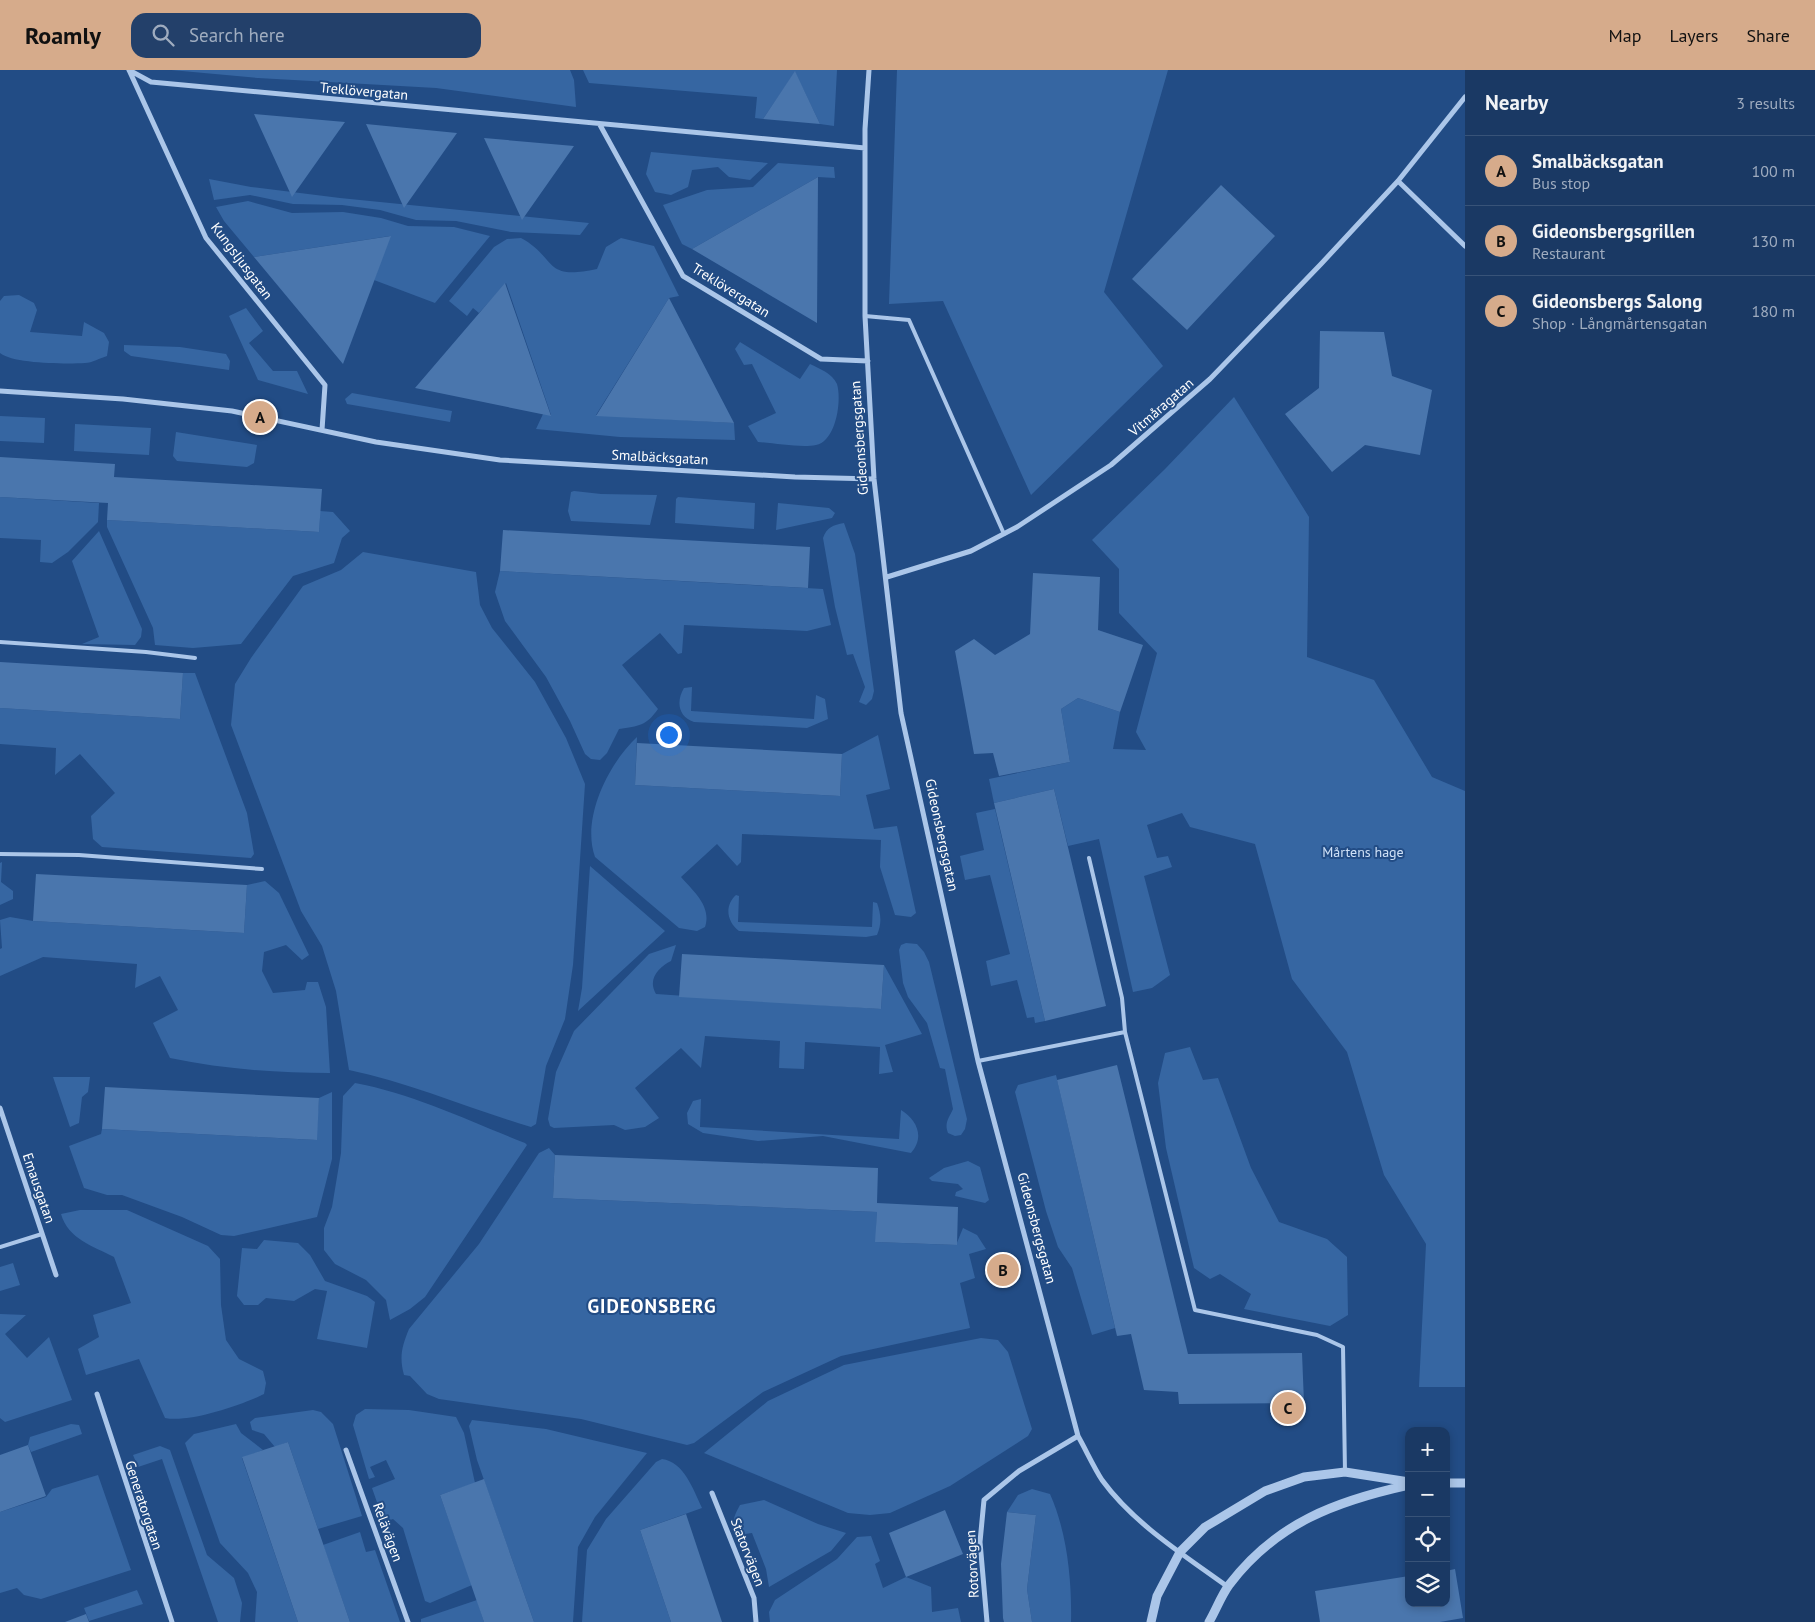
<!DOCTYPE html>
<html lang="en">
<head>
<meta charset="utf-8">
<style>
	body { margin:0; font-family:"PT Sans",sans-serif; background:#23406a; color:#f1f3f6 }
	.controls { position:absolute; right:15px; bottom:15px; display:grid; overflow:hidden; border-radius:10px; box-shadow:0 2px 8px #0003 }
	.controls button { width:45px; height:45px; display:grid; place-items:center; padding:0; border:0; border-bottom:1px solid #385378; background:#1a3964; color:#f1f3f6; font:25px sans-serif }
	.you { position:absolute; left:668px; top:664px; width:18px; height:18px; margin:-12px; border:4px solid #fff; border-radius:50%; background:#1a73e8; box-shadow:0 0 0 8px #1a73e833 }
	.badge { display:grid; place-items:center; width:32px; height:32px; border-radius:50%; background:#d6ab8b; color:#111; font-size:16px; font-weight:700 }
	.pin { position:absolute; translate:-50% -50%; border:2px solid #fff; box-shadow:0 1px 5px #0006 }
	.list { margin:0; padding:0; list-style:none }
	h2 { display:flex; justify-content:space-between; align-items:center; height:65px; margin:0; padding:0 20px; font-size:21px }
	h2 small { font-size:16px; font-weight:400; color:#9facbf }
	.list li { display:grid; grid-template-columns:32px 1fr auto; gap:15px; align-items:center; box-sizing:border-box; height:70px; padding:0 20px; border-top:1px solid #385378 }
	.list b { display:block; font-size:19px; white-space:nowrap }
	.list p { margin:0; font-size:16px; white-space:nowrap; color:#9facbf }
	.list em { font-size:16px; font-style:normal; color:#9facbf }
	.icon { flex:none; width:28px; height:28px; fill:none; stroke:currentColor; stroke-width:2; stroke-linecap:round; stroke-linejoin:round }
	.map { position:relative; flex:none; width:1465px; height:1552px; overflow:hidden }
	header { display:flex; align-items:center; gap:30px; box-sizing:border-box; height:70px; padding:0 25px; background:#d6ab8b; color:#111 }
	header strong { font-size:24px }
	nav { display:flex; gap:28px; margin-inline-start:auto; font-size:18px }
	.search { width:350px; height:45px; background:#23406a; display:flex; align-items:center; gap:12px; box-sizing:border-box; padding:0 18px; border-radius:15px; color:#9facbf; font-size:19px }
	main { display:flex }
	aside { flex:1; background:#1a3964 }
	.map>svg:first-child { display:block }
	.green { fill:#3666a2 }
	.building { fill:#4a76ad }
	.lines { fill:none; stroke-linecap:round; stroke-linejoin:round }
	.service { stroke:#abc6e9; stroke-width:4 }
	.minor { stroke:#abc6e9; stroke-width:5 }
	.tertiary { stroke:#abc6e9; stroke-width:9 }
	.labels { text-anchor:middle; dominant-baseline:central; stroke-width:4; stroke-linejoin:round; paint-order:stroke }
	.street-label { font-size:14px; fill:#fff; stroke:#224c85 }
	.park-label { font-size:14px; fill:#cfe1f7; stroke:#224c85 }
	.district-label { font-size:19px; font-weight:bold; letter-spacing:1px; fill:#fff; stroke:#224c85 }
</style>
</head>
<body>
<header>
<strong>Roamly</strong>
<div class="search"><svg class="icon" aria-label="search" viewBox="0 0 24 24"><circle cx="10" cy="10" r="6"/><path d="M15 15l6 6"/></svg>Search here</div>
<nav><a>Map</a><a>Layers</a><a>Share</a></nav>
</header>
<main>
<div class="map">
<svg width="1465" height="1552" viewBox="0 0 1465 1552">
	<rect width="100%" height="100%" fill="#224c85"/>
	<path class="green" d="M171,0H570L574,10L576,37L436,18L258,8Z
		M583,0H837L834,56L820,54L795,2L763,49L755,48L757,27L589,13Z
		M897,0H1168L1104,222L1163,296L1031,425L943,231L889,234Z
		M651,82L768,93L750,110L729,107L718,97L692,100L688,117L671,125L655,122L646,104Z
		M778,93L834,97L835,108L818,107L692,179L682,174L663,135L707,120L753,117Z
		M209,109L251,117L340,128L589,153L580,165L511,162L456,151L416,150L380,140L342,135L293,134L250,125L214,130Z
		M248,131L292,143L343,142L381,148L408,156L454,157L490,166L435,233L374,210L390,166L254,187L224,151L216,137Z
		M521,168C558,188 542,211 597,199L606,177L621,168L654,176L679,226L669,228L596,345L734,353L735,370L620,367L536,359L543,344L551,345L506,213L479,243L473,238L467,246L449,231L494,177L507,169Z
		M19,225L34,233L37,240L30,262L82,266L84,252L104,263L109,272L107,286C100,288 92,293 85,293C67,294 13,294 0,283V231L4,226Z
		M246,238L263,261L249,273L273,301H297L308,324L258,310L229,246Z
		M740,272L800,309L810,294C820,299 832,303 837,314C842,331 836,371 816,375C801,378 775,373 758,372L748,356L776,343L752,294L744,295L735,279Z
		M124,275L180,277L226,284L230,291L229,300L131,286L124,281Z
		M352,323L452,341L450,352L347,334L345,329Z
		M1234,327L1309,447L1307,587L1374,610L1432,707L1465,721V1317H1419L1426,1174L1384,1105L1347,982L1292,909L1255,774L1190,757L1182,743L1147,755L1157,788L1168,786L1172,797L1144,806L1170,905L1152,918L1133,922L1099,769L1068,776L1054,719L994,733L989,709L1070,692L1061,639L1078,628L1120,642L1113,679L1146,680L1136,662L1157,583L1119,543V499L1092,470L1165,399Z
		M0,346L45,348L44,373L0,371Z
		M75,354L151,358L149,385L74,381Z
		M176,362L257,375L254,393L247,397L177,391L173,386Z
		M574,421L601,424L657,425L650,455L571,451L568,441L571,422Z
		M0,427L99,433L98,452L68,482L52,493L40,492L41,470L0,468Z
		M678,427L755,433L754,459L675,453L676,429Z
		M778,433L829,438L835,443L832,448L776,460Z
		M320,441L333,442L350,461L342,468L334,493L293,506L241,574L193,578L155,575L153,558L107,457V450L319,462Z
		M844,453L855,484L874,621L872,629L866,635L859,632L865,617L853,584L847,585L835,537L823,468C827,457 833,455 844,453Z
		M99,461L142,559L141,567L135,575L82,574L99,567L72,491Z
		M363,482L476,502L480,535L492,558L535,612L566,668L585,714L573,895L565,949L546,996L536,1054L531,1057C470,1039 411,1013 349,1000L336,921L322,876L301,841L231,655L235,614L251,588L303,516L341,500Z
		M500,501L823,519L831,555L807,561L684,555L682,583L678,584L660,563L622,595L658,639C646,656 639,656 619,659L607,683L600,690L591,689L585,684L570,651L546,607L505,551L495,522Z
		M183,603H195L247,743L254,784L251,788L102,777L93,769L91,746L115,723L80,684L55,705L56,678L0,674V638L180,649Z
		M692,617L691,641L814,649L816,625L825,629L828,649L807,658L694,652C678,647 676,631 684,618Z
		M878,665L890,719L866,725L874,759L897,756L916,843L911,847L895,845L880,797L881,770L742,764L741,792L737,796L717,774L681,807C693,821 712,836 705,857L697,861L679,858L595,787C581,748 609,693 637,667L635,715L840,726L842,684Z
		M995,739L1045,951L1035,953L1034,947L1027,948L1017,910L991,916L986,891L1010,884L990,805L965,810L960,786L984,780L976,743Z
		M2,792L1,812L13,821V829L0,835V793Z
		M590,796L665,861L578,941L582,918Z
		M265,811L279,823L309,885L302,890L286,875L264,882L262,901L273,923L305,920L307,912H318L326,937L330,1003C278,1003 222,999 170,988L153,953L178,940L160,906L135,918L137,894L43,887L0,906V879L2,878L0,850L10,847L33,851L244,863L247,815Z
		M736,825L739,826L738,852L872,857L873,832L877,833C881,844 882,854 877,865L866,867L739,861C727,852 724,836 736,825Z
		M906,873L917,874L924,882L929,892L967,1049L965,1059L961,1065L955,1066L948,1063C944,1053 949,1048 953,1039L945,999L940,998L927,953L908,927L903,913L899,880L901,875Z
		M676,875L671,891C659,897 647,909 656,924L881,939L884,895L922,964L885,975L893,1002L879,1004L880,977L805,972L804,999L779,998L780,971L705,966L701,998L681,978L635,1018L659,1048L645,1057L625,1060L614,1055L554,1058L550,1056L548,1049L556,1002L574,961L649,884Z
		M1190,977L1203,1010L1218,1008L1251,1098L1279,1152L1327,1169L1347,1187L1348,1245L1330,1256L1244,1239L1251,1224L1220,1204L1210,1209L1194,1198L1166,1078L1158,1013L1165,983Z
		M1056,1005L1115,1258L1092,1265L1072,1198L1058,1177L1046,1141L1015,1022L1018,1015Z
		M53,1007H90L88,1022L82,1027L79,1053L70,1057Z
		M355,1013C414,1024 469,1051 525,1073L527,1075L425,1227L410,1239L390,1250L386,1230L366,1210L335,1194L324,1180V1158L332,1137L341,1083L343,1026Z
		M332,1022V1089L317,1147L234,1166L221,1165L182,1147L122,1125H107L84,1118L69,1076L101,1064L102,1059L316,1070L319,1028Z
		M701,1029L700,1057L899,1069L901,1040C917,1050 925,1067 911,1083L823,1066L758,1071L703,1063L688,1054L687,1043L693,1031Z
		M549,1078L555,1085L553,1128L877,1142L876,1172L956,1175L963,1158L977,1165L986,1179L969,1184L975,1208L960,1213L970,1258L841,1286L763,1322L694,1373L687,1375L581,1349L439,1329L427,1324L410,1306L404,1305C399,1287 402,1276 409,1259L479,1174L539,1083Z
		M968,1091L980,1097L989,1130L985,1133L955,1126L956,1122L963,1119L958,1114L932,1111L929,1108L944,1098Z
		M80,1140H127L208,1176L220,1189L221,1235L226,1270L239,1289L263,1301L266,1313L264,1324C242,1335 189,1353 165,1348L139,1289L86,1305L78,1279L99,1267L93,1245L131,1233L114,1187C93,1176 68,1169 61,1144Z
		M264,1170L298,1173L310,1185L325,1211L367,1226L375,1232L367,1278L317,1269L327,1221L315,1219L294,1231L266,1228L258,1235H244L237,1226L242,1178L257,1179Z
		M13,1193L20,1215L0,1221V1197Z
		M0,1244L26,1245L5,1264L27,1288L49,1267L72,1330L5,1352L0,1348Z
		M981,1268L998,1270L1008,1282L1032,1359L1028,1366L950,1416L890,1443L870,1445L848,1443L704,1383L768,1331L844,1295Z
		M365,1339L409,1340L456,1347L464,1363L475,1413L440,1425L472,1515L430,1533L425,1531L403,1458L393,1449L384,1452L372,1418L395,1409L386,1390L370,1397L375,1407L369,1409L353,1355L356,1345Z
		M313,1340L321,1342L333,1354L362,1446L318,1459L288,1372L275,1377L264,1364L252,1360L250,1352L255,1348Z
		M472,1350L546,1359L647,1383L595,1447L578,1477L573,1552H534L477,1390L469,1356Z
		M71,1354L79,1355L82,1364L31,1382L28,1375L30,1367Z
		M236,1354L241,1363L263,1380L242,1388L298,1552H255L257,1522L248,1503L220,1473L185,1373L194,1364Z
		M160,1376L170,1380L207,1485L234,1508L242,1533L240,1552H218L162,1389L138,1397L133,1385Z
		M662,1389C684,1392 693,1419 702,1438L640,1460L671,1552H582L587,1480L606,1449L656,1392Z
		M98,1405L131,1500L41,1529L24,1525L17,1518L0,1523V1442L46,1427L52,1419Z
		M1032,1419L1050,1424C1067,1462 1072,1510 1071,1552H1032L1027,1519L1036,1445L1007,1442L1018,1425Z
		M764,1430L818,1454L846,1463L831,1481L769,1517L766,1499L752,1463L738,1465C730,1454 734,1446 740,1435Z
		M360,1462L366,1482L375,1480L400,1552H350L323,1475Z
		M871,1466L880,1491L875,1494L883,1518L906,1507L931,1517L932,1542L958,1538L961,1552H770L769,1542L775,1530L837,1489L857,1467Z
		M137,1520L143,1534L89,1551L84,1538Z
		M477,1530L484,1552H421V1549Z"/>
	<path class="building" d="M795,1L820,54L763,49Z
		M254,44L345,52L292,127Z
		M366,54L457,63L404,138Z
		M484,68L574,76L522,150Z
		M818,107L817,253L692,179Z
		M1221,115L1275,166L1187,260L1132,209Z
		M391,166L343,294L254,187Z
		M505,213L551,346L415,318Z
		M669,228L734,353L596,346Z
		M1320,261L1384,262L1392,306L1432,320L1420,385L1365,375L1332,402L1285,344L1319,318Z
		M0,387L115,394L114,407L322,419L319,462L107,450L108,433L0,427Z
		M503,460L810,477L808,518L500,501Z
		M1033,503L1100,507L1098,560L1143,575L1120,642L1078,628L1061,639L1070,692L999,706L993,683L974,684L955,581L974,569L995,585L1030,564Z
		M0,592L183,603L180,649L0,638Z
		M637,673L842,684L840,726L635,715Z
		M1054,719L1106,936L1045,951L994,733Z
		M36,804L247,815L244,863L33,851Z
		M682,884L884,895L881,939L679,927Z
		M1117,995L1188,1284L1302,1283L1304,1333L1179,1334L1178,1322L1144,1320L1131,1264L1117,1266L1057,1010Z
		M105,1017L319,1028L317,1070L102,1059Z
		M555,1085L878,1098L877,1133L958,1137L957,1175L875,1172L877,1142L553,1128Z
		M288,1372L318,1459L350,1552H298L242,1387Z
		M28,1375L46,1426L0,1442V1385Z
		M484,1409L534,1552H484L440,1425Z
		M945,1440L963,1484L906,1507L889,1463Z
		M1007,1442L1036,1445L1027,1519L1032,1552H1004L1003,1548L1001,1494Z
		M686,1444L722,1552H671L640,1460Z
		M1455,1499L1463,1548L1440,1552H1320L1315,1521L1409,1506V1533H1446V1501Z
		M86,1544L89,1552H65Z"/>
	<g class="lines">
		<path class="service" d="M865,246L909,250L1004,464
			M0,572L146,582L195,588
			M0,784L79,785L262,799
			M1089,788L1122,928L1125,962L1195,1240L1317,1265L1343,1277L1345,1402
			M978,991L1125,962
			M0,1177L42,1164"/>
		<path class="minor" d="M129,0L151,12L865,78
			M129,0L206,168L325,315L322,360
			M869,0L865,59V246L874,409L901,643L978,991L1078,1366C1086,1380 1093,1396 1102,1410C1134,1454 1184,1485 1228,1517
			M600,55L683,206L821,289L868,291
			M1398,111L1465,176
			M0,321L123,329L232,341L376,372L500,390L795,407L874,409
			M887,507L971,481L1017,457L1111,395L1210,309L1321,194L1398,111L1465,27
			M0,1038L56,1205
			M97,1324L172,1552
			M346,1380L408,1552
			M712,1423L754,1528L756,1552
			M987,1552L980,1472L984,1430L1019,1401L1078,1366"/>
		<path class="tertiary" d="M1446,1413H1465
			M1151,1552L1157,1526L1180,1482L1205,1457L1265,1421L1304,1407L1345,1402L1409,1412
			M1209,1552C1216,1540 1221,1526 1229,1515C1276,1453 1336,1431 1409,1415"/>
	</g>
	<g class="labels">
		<g class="street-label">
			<text transform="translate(364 21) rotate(5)">Treklövergatan</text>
			<text transform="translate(242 191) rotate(53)">Kungsljusgatan</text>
			<text transform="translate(731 220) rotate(32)">Treklövergatan</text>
			<text transform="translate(1161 337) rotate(-41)">Vitmåragatan</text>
			<text transform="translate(859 368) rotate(-94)">Gideonsbergsgatan</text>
			<text transform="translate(660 387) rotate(3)">Smalbäcksgatan</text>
			<text transform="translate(942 765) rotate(78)">Gideonsbergsgatan</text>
			<text transform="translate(39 1118) rotate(71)">Emausgatan</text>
			<text transform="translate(1037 1158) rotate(75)">Gideonsbergsgatan</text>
			<text transform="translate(144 1435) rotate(72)">Generatorgatan</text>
			<text transform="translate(388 1462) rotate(70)">Relävägen</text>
			<text transform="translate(748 1482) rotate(69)">Statorvägen</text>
			<text transform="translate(972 1494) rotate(-93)">Rotorvägen</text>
		</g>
		<g class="park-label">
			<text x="1363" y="782">Mårtens hage</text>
		</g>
		<g class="district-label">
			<text x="652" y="1236">GIDEONSBERG</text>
		</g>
	</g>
</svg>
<div class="controls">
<button>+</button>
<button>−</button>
<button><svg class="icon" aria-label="locate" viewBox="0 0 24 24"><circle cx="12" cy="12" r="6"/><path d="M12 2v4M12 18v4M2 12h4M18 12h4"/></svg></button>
<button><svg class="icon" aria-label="layers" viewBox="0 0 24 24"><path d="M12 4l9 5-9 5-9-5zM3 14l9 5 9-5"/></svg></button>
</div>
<div class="you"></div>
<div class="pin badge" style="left:260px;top:347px">A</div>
<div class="pin badge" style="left:1003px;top:1200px">B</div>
<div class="pin badge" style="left:1288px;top:1338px">C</div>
</div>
<aside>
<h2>Nearby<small>3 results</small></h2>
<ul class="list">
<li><span class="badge">A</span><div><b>Smalbäcksgatan</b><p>Bus stop</p></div><em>100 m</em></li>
<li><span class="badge">B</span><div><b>Gideonsbergsgrillen</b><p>Restaurant</p></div><em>130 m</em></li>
<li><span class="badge">C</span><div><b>Gideonsbergs Salong</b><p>Shop · Långmårtensgatan</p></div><em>180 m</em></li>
</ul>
</aside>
</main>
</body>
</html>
